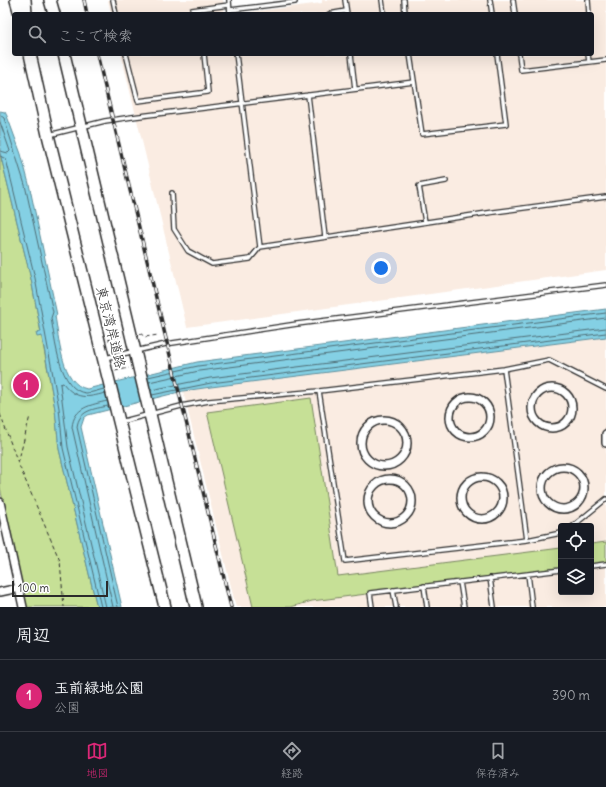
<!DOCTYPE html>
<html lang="ja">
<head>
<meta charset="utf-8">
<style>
	body { margin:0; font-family:Delius,"Klee One",sans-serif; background:#242831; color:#f1f3f6 }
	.controls { position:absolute; right:12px; bottom:12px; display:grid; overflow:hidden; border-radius:4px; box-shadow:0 4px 16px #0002 }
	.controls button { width:36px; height:36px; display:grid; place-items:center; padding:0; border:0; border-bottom:1px solid #363941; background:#171b24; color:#f1f3f6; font:20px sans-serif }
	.scale { position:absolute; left:12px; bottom:10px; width:96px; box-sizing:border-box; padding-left:4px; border:2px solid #2b2b2b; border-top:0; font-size:11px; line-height:14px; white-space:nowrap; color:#2b2b2b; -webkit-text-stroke:3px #fff; paint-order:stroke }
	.you { position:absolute; left:381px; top:268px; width:14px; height:14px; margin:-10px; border:3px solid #fff; border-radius:50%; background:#1a73e8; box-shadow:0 0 0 6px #1a73e833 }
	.badge { display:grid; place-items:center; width:26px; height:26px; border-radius:50%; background:#db2777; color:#fff; font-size:13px; font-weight:700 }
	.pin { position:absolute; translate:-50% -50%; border:2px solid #fff; box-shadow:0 1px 4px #0006 }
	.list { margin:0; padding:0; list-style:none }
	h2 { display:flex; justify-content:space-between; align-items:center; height:52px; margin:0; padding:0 16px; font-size:17px }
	h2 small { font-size:13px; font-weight:400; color:#9ea1a6 }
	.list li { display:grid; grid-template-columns:26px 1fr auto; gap:12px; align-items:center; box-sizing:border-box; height:72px; padding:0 16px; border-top:1px solid #363941 }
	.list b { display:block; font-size:15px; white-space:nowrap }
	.list p { margin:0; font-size:13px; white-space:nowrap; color:#9ea1a6 }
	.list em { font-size:13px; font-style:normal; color:#9ea1a6 }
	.icon { flex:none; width:22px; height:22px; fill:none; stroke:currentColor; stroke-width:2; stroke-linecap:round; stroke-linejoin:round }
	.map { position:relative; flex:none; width:606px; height:607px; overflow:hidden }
	.search { position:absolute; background:#171b24; box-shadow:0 4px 16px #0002; left:12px; right:12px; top:12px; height:44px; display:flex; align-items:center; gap:10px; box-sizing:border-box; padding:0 14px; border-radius:4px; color:#9ea1a6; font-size:15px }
	.sheet { height:124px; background:#171b24 }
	nav { display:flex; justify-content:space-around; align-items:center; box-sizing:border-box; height:56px; border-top:1px solid #363941; background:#171b24; font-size:11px; color:#9ea1a6 }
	nav a { display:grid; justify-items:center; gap:2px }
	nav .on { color:#db2777 }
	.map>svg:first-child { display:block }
	.built { fill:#faece2; fill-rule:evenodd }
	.green { fill:#c6e096; stroke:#788660 }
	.water { fill:#84d0e4; stroke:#608e9a }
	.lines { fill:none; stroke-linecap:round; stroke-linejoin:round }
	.shore { stroke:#4f6d75; stroke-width:1 }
	.service-casing { stroke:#2b2b2b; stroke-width:6 }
	.minor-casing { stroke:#2b2b2b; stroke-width:10 }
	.trunk-casing { stroke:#2b2b2b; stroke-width:14 }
	.path { stroke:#2b2b2b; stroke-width:1; stroke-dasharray:4 3; stroke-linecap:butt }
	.service { stroke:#fff; stroke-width:3.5 }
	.minor { stroke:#fff; stroke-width:7 }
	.trunk { stroke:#fff; stroke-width:11 }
	.rail-casing { stroke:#2b2b2b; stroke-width:3.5 }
	.rail { stroke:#fff; stroke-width:2; stroke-dasharray:6; stroke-linecap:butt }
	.labels { text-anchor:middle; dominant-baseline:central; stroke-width:3.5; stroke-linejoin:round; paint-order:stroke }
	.street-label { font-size:14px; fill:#2b2b2b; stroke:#fff }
</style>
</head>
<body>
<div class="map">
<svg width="606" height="607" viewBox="0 0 606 607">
	<rect width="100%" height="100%" fill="#fff"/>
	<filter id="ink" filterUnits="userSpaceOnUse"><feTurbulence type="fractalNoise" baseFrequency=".025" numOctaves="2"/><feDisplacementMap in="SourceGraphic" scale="8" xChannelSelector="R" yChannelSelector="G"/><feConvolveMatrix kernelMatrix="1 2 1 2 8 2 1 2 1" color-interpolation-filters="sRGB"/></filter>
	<g filter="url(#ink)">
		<path class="built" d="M108,0H223L225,14H111Z
			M322,0H606V270L187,327L121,54H592V14H236L322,3Z
			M606,337V607H236L183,391ZM561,526H591V592H561Z"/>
		<path class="green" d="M0,153L31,279L55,409L59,449L97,607H24L0,487Z
			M311,398L338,576L561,548V569L312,601L291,607H253L207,412Z
			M606,542V563L591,565V544Z"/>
		<path class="water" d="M0,111L5,112L7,116L21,154L29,184L57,315L55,316C59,337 61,384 87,389L197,362L606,309V337L211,387L183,391L88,415L84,418L81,427L122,607H97L59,449L55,409L42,336L37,337L36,333L41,332L31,279L0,153Z"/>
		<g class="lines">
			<path class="shore" d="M0,115L4,118L25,185L53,312L51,318C55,338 59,391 86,393C92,393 99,390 104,389
				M0,122L10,151L8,153L0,151
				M0,156L6,159L35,278L59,408L63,448L101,607
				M148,377L198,366L606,313
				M149,382L199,371L606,318
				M151,390L210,378L606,328
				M105,393C87,398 76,400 63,383L60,384L68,447L106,607
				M152,395L211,383L606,333
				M107,401C91,405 74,407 72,427L113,607
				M108,406C94,409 79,410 77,427L118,607"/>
			<defs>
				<path id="service" d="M113,0L116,14
					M229,0L230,14
					M345,0L347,14
					M382,0L384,14
					M404,0L405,14
					M490,0L492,14
					M513,0L515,14
					M588,0L589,14
					M192,10L229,5
					M230,10L295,2V0
					M329,14L346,11
					M126,54L138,101L208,92L204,54
					M236,54L260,247L494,212L606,197
					M351,54L355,89
					M410,54L422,134L506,124L497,54
					M519,54L521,70L606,60
					M588,54L589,62
					M308,95L325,237
					M49,135L105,121L132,117L414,82
					M172,193L174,229L188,251L212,264L250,259L260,247
					M425,222L419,186L446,181
					M105,358L166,344L297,324L606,285
					M504,369L527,540
					M319,391L345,561L527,540L561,533
					M120,422L181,406L209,401L319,391L504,369L549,360L606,389
					M573,526L606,499
					M591,566L606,564
					M528,574L532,607
					M490,578L494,607
					M460,582L464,607
					M424,586L427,607
					M393,590L396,607
					M372,607L370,593L561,570"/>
				<path id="minor" d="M532 408a20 20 0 1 1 40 0a20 20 0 1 1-40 0Z
					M450 417a20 20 0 1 1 40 0a20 20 0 1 1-40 0Z
					M361 443a23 23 0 1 1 46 0a23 23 0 1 1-46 0Z
					M606,434V443
					M542 488a21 21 0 1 1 42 0a21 21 0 1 1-42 0Z
					M461 498a21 21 0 1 1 42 0a21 21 0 1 1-42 0Z
					M368 501a22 22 0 1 1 44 0a22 22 0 1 1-44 0Z
					M0,502L23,607
					M0,592L19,588"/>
				<path id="trunk" d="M16,0L20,14
					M25,0L26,14
					M50,0L54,14
					M30,54L48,135L165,607
					M64,54L196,607"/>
			</defs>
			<use href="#service" class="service-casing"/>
			<use href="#minor" class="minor-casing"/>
			<use href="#trunk" class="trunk-casing"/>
			<path class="path" d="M140,333L145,337L158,335
				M108,340L122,336
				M115,371L129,368
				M0,414L18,463L60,561L64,607
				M18,463L30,416"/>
			<use href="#service" class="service"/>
			<use href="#minor" class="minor"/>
			<use href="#trunk" class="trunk"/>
			<defs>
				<path id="rail" d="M84,0L87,14
					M97,54L231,607"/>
			</defs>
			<use href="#rail" class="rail-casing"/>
			<use href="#rail" class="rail"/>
		</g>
	</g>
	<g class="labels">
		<g class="street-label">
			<text transform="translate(111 327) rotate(76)">東京湾岸道路</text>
		</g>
	</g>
</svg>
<div class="controls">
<button><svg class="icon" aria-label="locate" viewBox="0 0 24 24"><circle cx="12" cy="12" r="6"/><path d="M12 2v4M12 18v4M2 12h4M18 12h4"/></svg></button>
<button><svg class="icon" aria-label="layers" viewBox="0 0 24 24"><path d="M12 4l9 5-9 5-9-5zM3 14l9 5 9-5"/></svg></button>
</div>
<div class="scale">100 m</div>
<div class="you"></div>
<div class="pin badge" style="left:26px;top:385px">1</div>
<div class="search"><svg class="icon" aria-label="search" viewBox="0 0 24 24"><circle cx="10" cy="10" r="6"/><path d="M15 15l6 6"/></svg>ここで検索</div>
</div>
<section class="sheet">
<h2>周辺<small></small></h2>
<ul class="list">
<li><span class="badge">1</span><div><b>玉前緑地公園</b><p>公園</p></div><em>390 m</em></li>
</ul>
</section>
<nav>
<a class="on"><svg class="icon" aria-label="map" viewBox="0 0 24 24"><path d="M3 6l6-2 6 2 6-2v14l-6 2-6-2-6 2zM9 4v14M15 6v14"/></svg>地図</a>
<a><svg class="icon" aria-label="directions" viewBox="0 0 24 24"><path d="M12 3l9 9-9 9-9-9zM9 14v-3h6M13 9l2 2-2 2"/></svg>経路</a>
<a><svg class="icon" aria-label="saved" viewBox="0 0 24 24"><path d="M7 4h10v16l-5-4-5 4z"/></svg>保存済み</a>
</nav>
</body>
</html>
